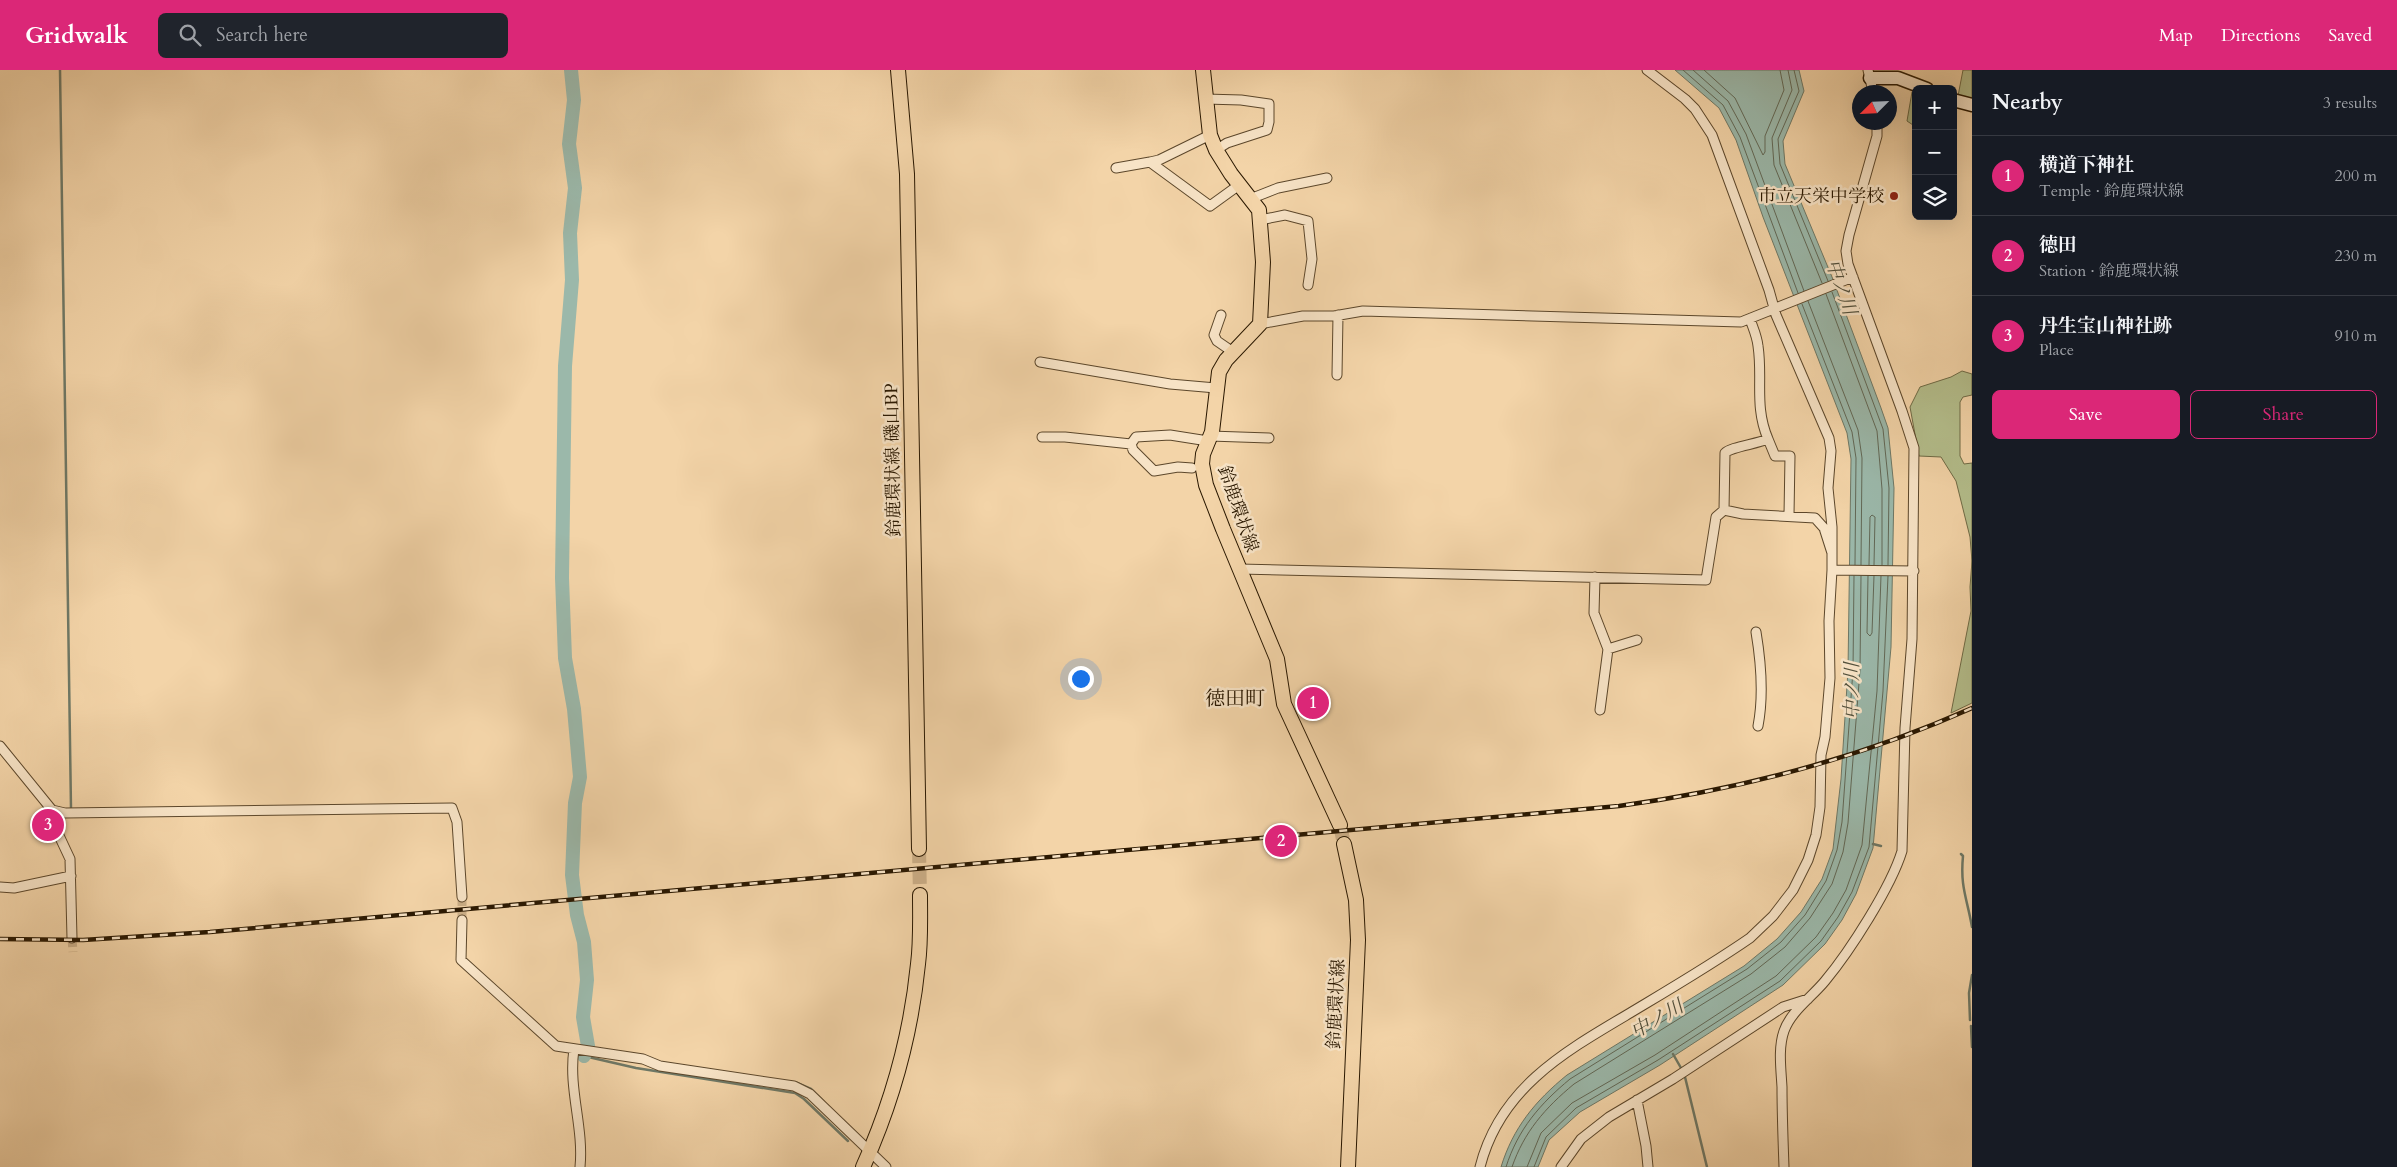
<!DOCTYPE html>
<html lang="en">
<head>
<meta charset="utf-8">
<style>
	body { margin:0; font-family:Cardo,"Noto Serif JP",serif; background:#20242c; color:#f1f3f6 }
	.controls { position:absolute; right:15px; top:15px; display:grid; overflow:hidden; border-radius:8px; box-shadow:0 5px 20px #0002 }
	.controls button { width:45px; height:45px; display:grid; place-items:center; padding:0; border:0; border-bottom:1px solid #363941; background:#171b24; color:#f1f3f6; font:25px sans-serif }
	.compass { position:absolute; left:1852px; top:15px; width:45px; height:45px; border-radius:50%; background:#171b24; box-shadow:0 5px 20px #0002; rotate:246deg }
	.you { position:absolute; left:1080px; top:608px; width:18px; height:18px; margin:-12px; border:4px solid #fff; border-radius:50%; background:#1a73e8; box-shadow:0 0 0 8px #1a73e833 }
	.badge { display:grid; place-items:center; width:32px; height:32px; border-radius:50%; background:#db2777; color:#fff; font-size:16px; font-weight:700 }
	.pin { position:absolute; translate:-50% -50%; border:2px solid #fff; box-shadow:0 1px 5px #0006 }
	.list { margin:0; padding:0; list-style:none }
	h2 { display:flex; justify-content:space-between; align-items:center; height:65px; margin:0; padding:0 20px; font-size:21px }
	h2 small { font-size:16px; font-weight:400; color:#9ea1a6 }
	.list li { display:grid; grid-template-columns:32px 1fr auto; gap:15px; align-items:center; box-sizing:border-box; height:80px; padding:0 20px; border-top:1px solid #363941 }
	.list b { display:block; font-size:19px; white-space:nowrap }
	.list p { margin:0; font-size:16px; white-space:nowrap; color:#9ea1a6 }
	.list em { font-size:16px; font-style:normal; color:#9ea1a6 }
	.actions { display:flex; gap:10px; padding:15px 20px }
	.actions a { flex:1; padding:11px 0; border:1px solid #db2777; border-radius:8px; text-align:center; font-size:18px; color:#db2777 }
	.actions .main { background:#db2777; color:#fff }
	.icon { flex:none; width:28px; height:28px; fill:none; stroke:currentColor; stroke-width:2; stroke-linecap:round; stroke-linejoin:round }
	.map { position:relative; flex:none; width:1972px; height:1097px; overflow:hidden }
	header { display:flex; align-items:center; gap:30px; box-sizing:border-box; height:70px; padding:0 25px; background:#db2777; color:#fff }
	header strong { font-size:24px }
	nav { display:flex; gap:28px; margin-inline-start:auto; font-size:18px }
	.search { width:350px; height:45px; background:#20242c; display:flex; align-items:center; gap:12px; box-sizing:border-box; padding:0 18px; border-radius:8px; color:#9ea1a6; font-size:19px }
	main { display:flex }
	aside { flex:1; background:#171b24 }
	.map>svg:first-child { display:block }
	.green { fill:#b4be8c; stroke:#6f6b46 }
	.water { fill:#9bb8aa; stroke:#6e7866 }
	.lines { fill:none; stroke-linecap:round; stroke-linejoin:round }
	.shore { stroke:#626856; stroke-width:1 }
	.stream { stroke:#6e7866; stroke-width:2.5 }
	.river { stroke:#9bb8aa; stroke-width:14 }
	.street-tunnel { stroke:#cbae87; stroke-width:9; stroke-dasharray:9 4.5; stroke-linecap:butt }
	.primary-tunnel { stroke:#cbae87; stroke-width:14; stroke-dasharray:14 7; stroke-linecap:butt }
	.street-casing { stroke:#5c472b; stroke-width:11 }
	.secondary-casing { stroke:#2a1801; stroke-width:15 }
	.primary-casing { stroke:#2a1801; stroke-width:16 }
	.street { stroke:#f7e3c6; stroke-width:9 }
	.secondary { stroke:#f7e3c6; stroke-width:12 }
	.primary { stroke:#f3d4a8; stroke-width:14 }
	.rail-casing { stroke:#2a1801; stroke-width:4.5 }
	.rail { stroke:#f7e3c6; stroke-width:2.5; stroke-dasharray:8; stroke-linecap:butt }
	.poi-dot { fill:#8f2418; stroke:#f7e3c6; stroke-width:2 }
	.labels { text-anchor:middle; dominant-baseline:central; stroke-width:5; stroke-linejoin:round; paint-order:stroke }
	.poi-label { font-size:18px; fill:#2a1801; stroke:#f7e3c6; text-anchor:end }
	.street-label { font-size:18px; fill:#2a1801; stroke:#f7e3c6 }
	.water-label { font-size:19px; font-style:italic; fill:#52503c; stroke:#f7e3c6 }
	.quarter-label { font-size:20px; fill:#2a1801; stroke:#f7e3c6 }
</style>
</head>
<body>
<header>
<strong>Gridwalk</strong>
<div class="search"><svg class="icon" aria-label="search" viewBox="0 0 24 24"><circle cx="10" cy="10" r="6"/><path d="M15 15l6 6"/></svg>Search here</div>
<nav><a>Map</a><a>Directions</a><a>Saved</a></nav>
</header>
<main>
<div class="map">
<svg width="1972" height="1097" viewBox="0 0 1972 1097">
	<rect width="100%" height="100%" fill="#f3d4a8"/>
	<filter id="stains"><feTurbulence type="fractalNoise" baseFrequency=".004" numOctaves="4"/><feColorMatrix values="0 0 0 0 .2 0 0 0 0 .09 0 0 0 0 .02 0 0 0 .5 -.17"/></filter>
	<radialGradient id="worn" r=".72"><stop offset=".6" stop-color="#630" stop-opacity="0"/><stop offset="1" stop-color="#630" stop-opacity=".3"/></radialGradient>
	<path class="green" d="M1963,0H1972V31L1958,26Z
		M1912,22L1916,24V57L1907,51Z
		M1962,301L1972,304V325L1963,327L1960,332V386L1964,394L1972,393V491L1970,467L1956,411L1941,387L1919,386L1910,337L1920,317L1951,307Z
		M1972,491V633L1951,643L1971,541L1970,517Z"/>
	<path class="water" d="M1675,0H1799L1804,21L1783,71L1785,94L1832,207L1881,338L1888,358L1894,418L1891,577L1873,778L1856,824L1842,850L1825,874L1783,915L1660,995L1580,1042L1549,1070L1538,1097H1501C1513,1058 1535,1031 1567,1005L1744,896L1777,869L1801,842L1822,809L1833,779L1841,709L1848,600L1851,389L1847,363L1763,147L1736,70L1719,38Z"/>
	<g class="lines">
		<path class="shore" d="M1683,0L1723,35L1740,67L1798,223
			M1693,0L1728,31L1746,64L1804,221
			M1704,0L1735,28L1763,85L1765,82V66L1784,20L1780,0
			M1788,0L1792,20L1772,68L1774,95L1822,213
			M1794,0L1799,21L1778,69L1780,94L1828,211
			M1832,222L1883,359L1889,418L1888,495
			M1826,224L1877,361L1882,419V495
			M1808,231L1858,360L1862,388L1861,495
			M1802,234L1852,362L1856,388L1855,495
			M1869,495L1870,447L1872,445L1875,447L1874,495
			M1868,506L1867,563L1870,566L1872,563L1874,506
			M1506,1097C1518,1059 1540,1034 1570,1009L1747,899L1781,872L1805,845L1826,811L1837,780L1842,752L1853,600L1854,506
			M1512,1097C1524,1062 1545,1038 1574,1014L1751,904L1785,877L1810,848L1832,814L1843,782L1848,753L1860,600L1861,506
			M1527,1097L1541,1063L1572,1033L1655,985L1776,906L1816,867L1833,843L1846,820L1862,775L1877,621L1881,506
			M1534,1097L1546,1067L1576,1038L1658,990L1780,911L1821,871L1838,847L1852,822L1869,777L1883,621L1888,506"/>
		<path class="stream" d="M60,0L71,739
			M1873,774L1881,776
			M1961,784L1963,786C1960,817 1967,828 1972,857
			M1970,950L1969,923L1972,905
			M1971,956L1972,977
			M1673,984L1681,998
			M584,986L636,998L795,1023L804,1029L848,1071
			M1685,1007L1707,1097
			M797,1013L811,1019L823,1031"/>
		<path class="river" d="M571,0L574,30L569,74L575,118L570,163L572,210L565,296L562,508L565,588L574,639L580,707L575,733L572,805L577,845L584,872L587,910L583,947L588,976L584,986"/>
		<path class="street-tunnel" d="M462,827V850
			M72,868L73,882"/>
		<path class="primary-tunnel" d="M1340,755L1344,774
			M919,779L920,825"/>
		<defs>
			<path id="street" d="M1647,0L1685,29L1695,39L1712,65L1769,220L1776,245L1829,368L1831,381L1828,418L1832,457V500L1914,501
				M1868,0L1873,22
				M1205,29L1241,30L1269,34V52L1267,60L1227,73L1216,80
				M1150,92L1159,90L1210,65
				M1116,98L1150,92L1210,136L1239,115
				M1250,129L1278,118L1327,108
				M1260,150L1285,145L1308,151L1312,189L1308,215
				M1221,245L1214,265L1217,271L1233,282
				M1260,254L1303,246H1334L1363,241L1741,252L1853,207
				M1040,292L1170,314L1216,318
				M1337,305L1338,245
				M1210,366L1269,368
				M1042,367H1065L1131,374L1136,367L1170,365L1208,371
				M1768,369L1775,386H1790L1789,445
				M1131,374L1133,380L1154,401L1178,397L1192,398
				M1724,440L1725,383C1730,377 1757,374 1768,369C1754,336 1763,309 1758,276C1757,266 1753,258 1750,249
				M1239,499L1706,510L1716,447L1724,440L1743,444L1815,448L1824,458L1832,483
				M1595,507L1594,543L1608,579L1600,640
				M1756,562C1761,592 1764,625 1758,656
				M1608,579L1637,570
				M0,676L52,740L55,757L70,789L72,868
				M52,740L65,743L452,738L457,752L462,827
				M0,817L14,818L71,806
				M462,850L461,890L556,976L643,989L660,996L794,1016L810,1024L886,1097
				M574,979C568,1019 584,1057 580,1097
				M1637,1030L1646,1076L1648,1097
				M1480,1097C1500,1018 1564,982 1630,943C1670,919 1711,895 1750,868L1773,846L1793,820L1808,790L1816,765L1820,737L1821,685L1825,667L1830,608L1829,551L1832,500
				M1561,1097L1581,1069L1609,1047L1673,1009L1783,937L1808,929
				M1784,1097C1783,1070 1782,1044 1782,1017C1781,999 1778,978 1784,961C1791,941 1812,927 1825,911C1850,881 1891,817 1902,781L1905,658L1912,569L1914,378L1902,341L1848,194L1846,181L1849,165L1877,66V52"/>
			<path id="secondary" d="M1870,8H1898L1927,19
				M1953,30L1972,35"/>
			<path id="primary" d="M898,0L907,104L919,779
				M1203,0L1210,65L1216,80L1231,104L1259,140L1263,192L1260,254L1226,290L1219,302L1212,362L1203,384L1202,394L1206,415L1223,459L1277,589L1284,634L1340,755
				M1344,774L1356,830L1358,870L1348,1097
				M863,1097C892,1033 911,964 918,894C921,871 920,848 920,825"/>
		</defs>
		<use href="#street" class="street-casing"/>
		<use href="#secondary" class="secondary-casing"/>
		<use href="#primary" class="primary-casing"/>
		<use href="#street" class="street"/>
		<use href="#secondary" class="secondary"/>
		<use href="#primary" class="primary"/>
		<defs>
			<path id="rail" d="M0,869L83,870L210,862L1619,736C1742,719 1858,689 1972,638"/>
		</defs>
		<use href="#rail" class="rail-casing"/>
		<use href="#rail" class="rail"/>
	</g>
	<circle class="poi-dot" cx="1894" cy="126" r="5"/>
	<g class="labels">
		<g class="poi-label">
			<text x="1884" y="126">市立天栄中学校</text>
		</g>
		<g class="street-label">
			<text transform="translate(893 390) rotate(-91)">鈴鹿環状線 磯山BP</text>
			<text transform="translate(1238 439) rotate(71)">鈴鹿環状線</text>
			<text transform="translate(1336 934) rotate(-87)">鈴鹿環状線</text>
		</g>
		<g class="water-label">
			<text transform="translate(1841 217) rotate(71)">中ノ川</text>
			<text transform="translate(1852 621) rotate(-90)">中ノ川</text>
			<text transform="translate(1657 949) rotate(-30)">中ノ川</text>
		</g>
		<g class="quarter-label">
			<text x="1235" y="628">徳田町</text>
		</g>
	</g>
	<rect width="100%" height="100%" filter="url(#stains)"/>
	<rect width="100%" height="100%" fill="url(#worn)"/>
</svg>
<div class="controls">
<button>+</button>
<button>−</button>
<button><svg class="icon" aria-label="layers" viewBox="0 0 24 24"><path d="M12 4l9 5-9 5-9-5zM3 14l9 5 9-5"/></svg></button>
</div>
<svg class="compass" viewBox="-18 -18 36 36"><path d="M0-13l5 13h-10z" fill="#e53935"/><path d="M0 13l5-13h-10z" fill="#9ea1a6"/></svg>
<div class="you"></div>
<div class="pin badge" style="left:1313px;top:633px">1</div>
<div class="pin badge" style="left:1281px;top:771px">2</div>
<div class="pin badge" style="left:48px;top:755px">3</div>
</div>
<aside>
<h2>Nearby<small>3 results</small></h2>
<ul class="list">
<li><span class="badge">1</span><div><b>横道下神社</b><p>Temple · 鈴鹿環状線</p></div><em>200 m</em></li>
<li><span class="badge">2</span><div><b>徳田</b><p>Station · 鈴鹿環状線</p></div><em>230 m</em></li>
<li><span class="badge">3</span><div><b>丹生宝山神社跡</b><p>Place</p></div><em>910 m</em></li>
</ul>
<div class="actions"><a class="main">Save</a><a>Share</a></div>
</aside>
</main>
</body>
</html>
